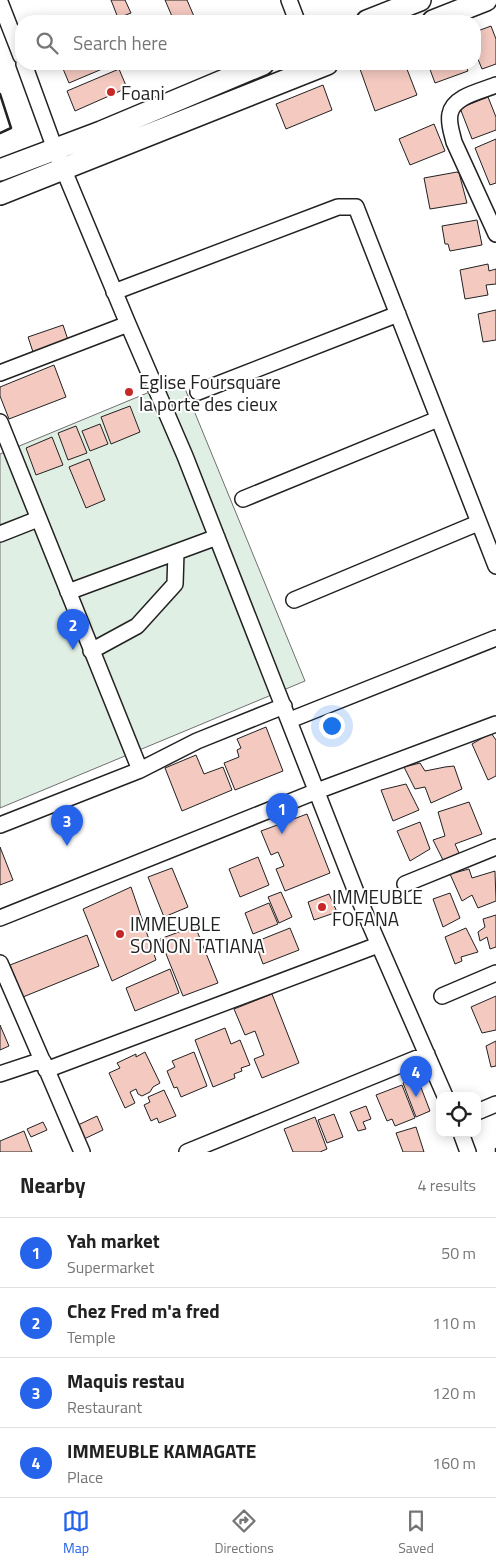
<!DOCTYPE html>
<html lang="en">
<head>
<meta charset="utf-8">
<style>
	body { margin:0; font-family:"Titillium Web",sans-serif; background:#f6f6f6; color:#222 }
	.controls { position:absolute; right:15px; bottom:15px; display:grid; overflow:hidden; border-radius:10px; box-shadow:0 2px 12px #0003 }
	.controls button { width:45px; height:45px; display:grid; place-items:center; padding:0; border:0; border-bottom:1px solid #e0e0e0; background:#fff; color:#222; font:25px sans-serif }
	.you { position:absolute; left:331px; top:725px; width:18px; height:18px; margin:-12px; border:4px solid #fff; border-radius:50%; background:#1a73e8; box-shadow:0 0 0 8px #1a73e833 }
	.badge { display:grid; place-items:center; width:32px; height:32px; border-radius:50%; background:#2563eb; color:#fff; font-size:16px; font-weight:700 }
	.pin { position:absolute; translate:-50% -41px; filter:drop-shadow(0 1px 2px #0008) }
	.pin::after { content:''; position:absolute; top:26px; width:18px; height:15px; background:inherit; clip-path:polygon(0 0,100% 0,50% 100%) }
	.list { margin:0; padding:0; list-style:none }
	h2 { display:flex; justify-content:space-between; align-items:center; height:65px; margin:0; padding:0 20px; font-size:21px }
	h2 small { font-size:16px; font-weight:400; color:#767676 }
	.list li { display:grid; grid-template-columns:32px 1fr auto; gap:15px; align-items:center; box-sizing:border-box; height:70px; padding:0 20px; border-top:1px solid #e0e0e0 }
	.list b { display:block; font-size:19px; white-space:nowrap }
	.list p { margin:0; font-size:16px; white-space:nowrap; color:#767676 }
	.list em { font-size:16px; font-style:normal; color:#767676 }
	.icon { flex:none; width:28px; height:28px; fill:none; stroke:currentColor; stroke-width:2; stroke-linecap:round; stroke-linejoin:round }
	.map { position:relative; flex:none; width:496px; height:1152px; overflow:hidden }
	.search { position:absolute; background:#fff; box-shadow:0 2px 12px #0003; left:15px; right:15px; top:15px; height:55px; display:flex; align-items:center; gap:12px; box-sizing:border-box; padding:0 18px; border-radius:20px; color:#767676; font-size:19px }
	.sheet { height:345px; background:#fff }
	nav { display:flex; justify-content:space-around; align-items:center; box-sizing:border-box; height:70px; border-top:1px solid #e0e0e0; background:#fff; font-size:14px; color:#767676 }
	nav a { display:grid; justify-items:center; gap:2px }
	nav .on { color:#2563eb }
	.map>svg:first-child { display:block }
	.green { fill:#e0efe3; stroke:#6f6f6f }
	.building { fill:#f3c9c0; stroke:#222 }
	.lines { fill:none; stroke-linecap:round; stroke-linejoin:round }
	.minor-casing { stroke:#222; stroke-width:18 }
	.secondary-casing { stroke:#222; stroke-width:24 }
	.minor { stroke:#fff; stroke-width:15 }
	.secondary { stroke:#fff; stroke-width:21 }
	.wall { stroke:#222; stroke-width:2.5 }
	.poi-dot { fill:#c62828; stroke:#fff; stroke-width:2 }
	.labels { text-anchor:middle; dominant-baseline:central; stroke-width:4; stroke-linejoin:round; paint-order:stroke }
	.poi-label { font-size:19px; fill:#222; stroke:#fff; text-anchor:start }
</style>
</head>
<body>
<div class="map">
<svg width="496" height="1152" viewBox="0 0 496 1152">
	<rect width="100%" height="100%" fill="#fff"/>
	<path class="green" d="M181,379L305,681L0,808V454Z"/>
	<path class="building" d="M111,0H125L131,13L118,18Z
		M165,0H187L196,21H174Z
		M491,26L496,39V64L482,69L475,52V32Z
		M61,64H114L69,83Z
		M374,64H405L417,95L375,111L360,69Z
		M428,64H465L468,71L435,83Z
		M119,69L127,88L75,111L67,91Z
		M323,85L332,110L286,129L276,104Z
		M488,97L496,117V130L472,139L460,108Z
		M434,124L445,151L410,165L399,139Z
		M496,139V183L490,185L475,148Z
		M457,172L459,173L467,203L430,209L424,178Z
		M477,220L482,245L450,251L448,244H445L442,226Z
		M488,264L489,271L496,269V284L486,285L488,295L465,299L460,270Z
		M496,310V340L483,342L478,314Z
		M63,325L69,343L34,355L28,337Z
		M54,365L66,397L9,419L0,396V387Z
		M130,406L140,432L111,444L101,417Z
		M100,424L108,444L90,451L82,431Z
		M76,426L87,453L68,460L58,433Z
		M52,437L63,465L36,475L26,448Z
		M89,459L105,500L86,508L69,467Z
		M266,727L283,771L235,790L224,763L239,757L237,750L241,748L237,739Z
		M491,733L496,740V776L488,780L472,744Z
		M196,755L204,774L223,767L232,790L182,811L165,768Z
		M420,763L425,771L445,767L454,766L462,789L431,803L425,787L415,789L404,767Z
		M406,784L419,810L393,821L381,790Z
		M469,802L482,834L455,844L459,853L443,860L433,840L445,836L438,812Z
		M307,814L330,873L285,891L276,869L284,866L278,852L271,855L261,831Z
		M420,822L430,849L410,861L397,831Z
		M0,847L13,880L0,885Z
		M258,857L269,885L240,897L229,869Z
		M172,868L188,907L164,917L148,877Z
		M469,869L472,878L495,871L496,901L478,908L472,895L462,901L450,874Z
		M131,887L156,960L112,981L83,909Z
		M281,892L292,917L279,923L268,897Z
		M450,893L460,918L443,927L433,899Z
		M329,894L337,912L314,920L308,902Z
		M269,903L278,924L253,934L245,913Z
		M496,915V947L490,949L487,937L480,941L478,932L485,927L483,919Z
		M195,926L218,983L183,996L160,939Z
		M290,928L299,950L263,964L255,942Z
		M466,928L478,952L461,957L462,961L455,964L445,937Z
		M87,935L99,966L23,997L10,965Z
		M170,969L179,993L135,1011L126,988Z
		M272,994L299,1063L262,1078L254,1059L264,1055L255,1031L245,1035L234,1009Z
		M496,996V1030L482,1033L471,1007Z
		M0,1025L9,1046L0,1050Z
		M225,1028L231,1044L240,1040L250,1065L241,1068L242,1071L234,1074L235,1078L213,1087L195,1040Z
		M496,1041V1066L491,1067L486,1046Z
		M145,1052L160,1083L153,1087L150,1092L142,1096L138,1094L136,1089L130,1092L135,1103L125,1108L109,1073L120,1068L117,1063L136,1054V1057Z
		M194,1052L207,1086L181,1097L177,1087L174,1088L167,1071L175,1067L172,1061Z
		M417,1077L430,1111L416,1117L403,1083Z
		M402,1085L415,1118L395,1126L392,1119L387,1121L376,1095Z
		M164,1090L176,1116L159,1123L157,1118L151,1121L144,1105L150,1102L148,1097Z
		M366,1106L371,1119L363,1122L366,1129L358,1131L350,1112Z
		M334,1114L343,1137L327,1143L318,1120Z
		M97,1116L103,1130L84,1139L78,1125Z
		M315,1117L327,1149L320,1152H293L284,1129Z
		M43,1122L47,1130L31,1137L27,1129Z
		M416,1127L424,1152H403L396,1133Z
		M24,1131L32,1152H0V1141Z"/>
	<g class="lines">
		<defs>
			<path id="minor" d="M289,0L297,21
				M0,2L21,56
				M24,64L55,149L128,324L185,456L358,897L445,1096
				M496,85C482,91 453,96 450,114C448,123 452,133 454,142L496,234
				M114,292L338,207H356L496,566
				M0,373L128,324
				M198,392L398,314
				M0,422L140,770L0,825
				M243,499L438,419
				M0,534L38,519
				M68,592L217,537
				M294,600L478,523
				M91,651L137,626L175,584L176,552
				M290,720L496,638
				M140,770L197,741L284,706
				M405,884L496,847
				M0,918L317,791L496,724
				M0,963L42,1060L0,1074
				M442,996L496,973
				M43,1061L82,1152
				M46,1070L378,945
				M477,1112L496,1104
				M461,1133L468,1152
				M187,1152L427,1054"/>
			<path id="secondary" d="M367,21L420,0
				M433,21L486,0
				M0,170L101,132L263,64
				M0,194L327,64"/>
		</defs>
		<use href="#minor" class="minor-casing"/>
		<use href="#secondary" class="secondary-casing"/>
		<use href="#minor" class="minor"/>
		<use href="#secondary" class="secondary"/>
		<path class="wall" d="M0,94L11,128L0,133
			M496,1149V1152"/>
	</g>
	<g class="poi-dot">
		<circle cx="111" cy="92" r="5"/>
		<circle cx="129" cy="392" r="5"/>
		<circle cx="322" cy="907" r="5"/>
		<circle cx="120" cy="934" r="5"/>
	</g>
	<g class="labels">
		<g class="poi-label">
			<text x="121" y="92">Foani</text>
			<text x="139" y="381">Eglise Foursquare<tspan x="139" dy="22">la porte des cieux</tspan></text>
			<text x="332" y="896">IMMEUBLE<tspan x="332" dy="22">FOFANA</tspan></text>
			<text x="130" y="923">IMMEUBLE<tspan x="130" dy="22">SONON TATIANA</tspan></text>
		</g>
	</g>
</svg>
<div class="controls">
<button><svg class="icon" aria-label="locate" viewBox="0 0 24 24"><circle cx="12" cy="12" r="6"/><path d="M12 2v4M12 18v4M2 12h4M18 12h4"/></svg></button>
</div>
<div class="you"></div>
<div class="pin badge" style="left:282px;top:834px">1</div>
<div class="pin badge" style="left:73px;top:650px">2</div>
<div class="pin badge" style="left:67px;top:846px">3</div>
<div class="pin badge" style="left:416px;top:1097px">4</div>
<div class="search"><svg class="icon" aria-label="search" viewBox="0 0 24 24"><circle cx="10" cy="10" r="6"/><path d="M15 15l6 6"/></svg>Search here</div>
</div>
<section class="sheet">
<h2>Nearby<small>4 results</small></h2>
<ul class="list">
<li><span class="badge">1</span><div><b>Yah market</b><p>Supermarket</p></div><em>50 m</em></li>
<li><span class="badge">2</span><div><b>Chez Fred m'a fred</b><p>Temple</p></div><em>110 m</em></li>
<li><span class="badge">3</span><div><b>Maquis restau</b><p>Restaurant</p></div><em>120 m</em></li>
<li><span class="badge">4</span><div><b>IMMEUBLE KAMAGATE</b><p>Place</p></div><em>160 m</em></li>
</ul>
</section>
<nav>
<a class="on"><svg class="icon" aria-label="map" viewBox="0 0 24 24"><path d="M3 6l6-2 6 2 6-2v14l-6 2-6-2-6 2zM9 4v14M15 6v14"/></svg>Map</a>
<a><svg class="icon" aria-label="directions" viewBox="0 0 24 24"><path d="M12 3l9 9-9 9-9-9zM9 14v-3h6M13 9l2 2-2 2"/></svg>Directions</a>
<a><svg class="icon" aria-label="saved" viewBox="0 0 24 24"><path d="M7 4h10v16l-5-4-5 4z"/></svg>Saved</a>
</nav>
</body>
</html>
